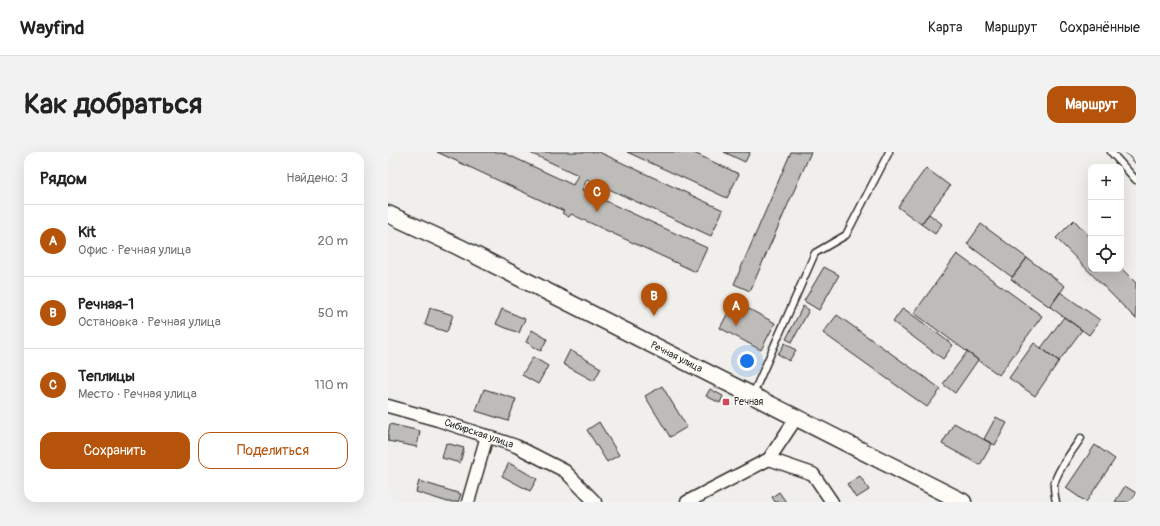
<!DOCTYPE html>
<html lang="ru">
<head>
<meta charset="utf-8">
<style>
	body { margin:0; font-family:Pangolin,sans-serif; background:#f2f2f2; color:#222 }
	.controls { position:absolute; right:12px; top:12px; display:grid; overflow:hidden; border-radius:8px; box-shadow:0 4px 16px #0002 }
	.controls button { width:36px; height:36px; display:grid; place-items:center; padding:0; border:0; border-bottom:1px solid #e0e0e0; background:#fff; color:#222; font:20px sans-serif }
	.you { position:absolute; left:359px; top:209px; width:14px; height:14px; margin:-10px; border:3px solid #fff; border-radius:50%; background:#1a73e8; box-shadow:0 0 0 6px #1a73e833 }
	.badge { display:grid; place-items:center; width:26px; height:26px; border-radius:50%; background:#b45309; color:#fff; font-size:13px; font-weight:700 }
	.pin { position:absolute; translate:-50% -33px; filter:drop-shadow(0 1px 2px #0008) }
	.pin::after { content:''; position:absolute; top:21px; width:14px; height:12px; background:inherit; clip-path:polygon(0 0,100% 0,50% 100%) }
	.list { margin:0; padding:0; list-style:none }
	h2 { display:flex; justify-content:space-between; align-items:center; height:52px; margin:0; padding:0 16px; font-size:17px }
	h2 small { font-size:13px; font-weight:400; color:#767676 }
	.list li { display:grid; grid-template-columns:26px 1fr auto; gap:12px; align-items:center; box-sizing:border-box; height:72px; padding:0 16px; border-top:1px solid #e0e0e0 }
	.list b { display:block; font-size:15px; white-space:nowrap }
	.list p { margin:0; font-size:13px; white-space:nowrap; color:#767676 }
	.list em { font-size:13px; font-style:normal; color:#767676 }
	.actions { display:flex; gap:8px; padding:12px 16px }
	.actions a { flex:1; padding:9px 0; border:1px solid #b45309; border-radius:12px; text-align:center; font-size:14px; color:#b45309 }
	.actions .main { background:#b45309; color:#fff }
	.icon { flex:none; width:22px; height:22px; fill:none; stroke:currentColor; stroke-width:2; stroke-linecap:round; stroke-linejoin:round }
	.map { position:relative; flex:none; width:748px; height:350px; overflow:hidden; border-radius:12px }
	header { display:flex; align-items:center; gap:24px; box-sizing:border-box; height:56px; padding:0 20px; background:#fff; border-bottom:1px solid #e0e0e0 }
	header strong { font-size:19px }
	nav { display:flex; gap:22px; margin-inline-start:auto; font-size:14px }
	.intro { display:flex; align-items:center; justify-content:space-between; box-sizing:border-box; height:96px; padding:0 24px }
	h1 { margin:0; font-size:28px }
	.button { padding:10px 18px; border-radius:12px; background:#b45309; color:#fff; font-size:14px; font-weight:700 }
	main { display:flex; gap:24px; padding:0 24px }
	aside { flex:1; background:#fff; border-radius:12px; box-shadow:0 4px 16px #0002 }
	.map>svg:first-child { display:block }
	.building { fill:#bdbcb8; stroke:#2b2b2b }
	.lines { fill:none; stroke-linecap:round; stroke-linejoin:round }
	.service-casing { stroke:#2b2b2b; stroke-width:9 }
	.minor-casing { stroke:#2b2b2b; stroke-width:15 }
	.secondary-casing { stroke:#2b2b2b; stroke-width:19 }
	.service { stroke:#fdfcf7; stroke-width:6 }
	.minor { stroke:#fdfcf7; stroke-width:12 }
	.secondary { stroke:#fdfcf7; stroke-width:16 }
	.poi-dot { fill:#d1495b; stroke:#fdfcf7; stroke-width:1.5 }
	.labels { text-anchor:middle; dominant-baseline:central; stroke-width:3; stroke-linejoin:round; paint-order:stroke }
	.street-label { font-size:10px; fill:#2b2b2b; stroke:#fdfcf7 }
	.poi-label { font-size:10px; fill:#2b2b2b; stroke:#fdfcf7; text-anchor:start }
</style>
</head>
<body>
<header>
<strong>Wayfind</strong>
<nav><a>Карта</a><a>Маршрут</a><a>Сохранённые</a></nav>
</header>
<div class="intro"><h1>Как добраться</h1><a class="button">Маршрут</a></div>
<main>
<aside>
<h2>Рядом<small>Найдено: 3</small></h2>
<ul class="list">
<li><span class="badge">A</span><div><b>Kit</b><p>Офис · Речная улица</p></div><em>20 m</em></li>
<li><span class="badge">B</span><div><b>Речная-1</b><p>Остановка · Речная улица</p></div><em>50 m</em></li>
<li><span class="badge">C</span><div><b>Теплицы</b><p>Место · Речная улица</p></div><em>110 m</em></li>
</ul>
<div class="actions"><a class="main">Сохранить</a><a>Поделиться</a></div>
</aside>
<div class="map">
<svg width="748" height="350" viewBox="0 0 748 350">
	<rect width="100%" height="100%" fill="#f0efeb"/>
	<filter id="ink" filterUnits="userSpaceOnUse"><feTurbulence type="fractalNoise" baseFrequency=".025" numOctaves="2"/><feDisplacementMap in="SourceGraphic" scale="8" xChannelSelector="R" yChannelSelector="G"/><feConvolveMatrix kernelMatrix="1 2 1 2 8 2 1 2 1" color-interpolation-filters="sRGB"/></filter>
	<g filter="url(#ink)">
		<path class="building" d="M49,0H114L185,33L190,23L140,0H211L335,58L323,84L199,27L194,38L319,96L308,120L183,62L181,65L174,61L176,59Z
			M239,0H304L351,22L339,46Z
			M336,0H362L357,10Z
			M403,0H423L362,139L346,132Z
			M737,0H748V12Z
			M538,16L562,34L533,72L510,55Z
			M541,62L554,72L547,82L533,72Z
			M686,68L703,86V117H733V116L748,131V167L668,86Z
			M593,72L639,106L624,125L579,92Z
			M569,102L654,164L611,223L526,161Z
			M639,106L677,134L662,155L623,127Z
			M436,115L451,123L431,158L416,149Z
			M672,140L712,168L701,183L662,155Z
			M346,149L387,171L373,198L332,176Z
			M415,154L421,158L404,190L398,187Z
			M42,156L65,163L59,180L37,173Z
			M515,156L565,193L555,207L505,170Z
			M114,157L137,167L131,181L108,172Z
			M449,163L553,237L539,255L435,181Z
			M676,165L694,178L671,209L653,196Z
			M144,178L159,187L153,199L138,190Z
			M397,191L408,198L401,209L390,202Z
			M646,191L671,209L647,244L621,226Z
			M182,198L213,216L206,229L175,212Z
			M579,200L590,208L567,241L555,232Z
			M145,205L160,214L150,232L134,223Z
			M274,234L299,275L282,285L257,244Z
			M96,237L128,247L120,269L88,259Z
			M322,237L335,244L332,251L318,244Z
			M608,265L619,271L607,293L596,287Z
			M211,270L231,303L219,310L199,278Z
			M566,271L604,292L592,313L554,292Z
			M2,272L32,279L29,295L0,289V282Z
			M58,291L76,296L72,311L54,306Z
			M707,293L727,307L698,350L678,336Z
			M121,311L149,327L142,339L114,324Z
			M472,324L481,338L468,346L459,332Z
			M31,329L73,342L70,350H60L28,340Z
			M737,334L748,341V343L743,350H727Z
			M391,340L398,350H387L384,345Z"/>
		<g class="lines">
			<defs>
				<path id="service" d="M723,0L748,28
					M365,242L427,101L458,83L501,0
					M668,350C667,345 666,339 666,334C667,321 685,298 693,286"/>
				<g id="minor">
					<path id="s1" d="M0,254L50,268L128,294L177,319L207,350"/>
					<path d="M381,307L425,322L444,350"/>
					<path d="M80,350L99,284"/>
					<path d="M299,350L381,307L409,265"/>
				</g>
				<g id="secondary">
					<path id="s2" d="M0,62L71,95L575,350"/>
				</g>
			</defs>
			<use href="#service" class="service-casing"/>
			<use href="#minor" class="minor-casing"/>
			<use href="#secondary" class="secondary-casing"/>
			<use href="#service" class="service"/>
			<use href="#minor" class="minor"/>
			<use href="#secondary" class="secondary"/>
		</g>
	</g>
	<rect class="poi-dot" x="334" y="246" width="8" height="8" rx="2"/>
	<g class="labels">
		<g class="street-label">
			<text stroke="none"><textPath href="#s2" startOffset="322">Речная улица</textPath></text>
			<text stroke="none"><textPath href="#s1" startOffset="95">Сибирская улица</textPath></text>
		</g>
		<g class="poi-label">
			<text x="346" y="250">Речная</text>
		</g>
	</g>
</svg>
<div class="controls">
<button>+</button>
<button>−</button>
<button><svg class="icon" aria-label="locate" viewBox="0 0 24 24"><circle cx="12" cy="12" r="6"/><path d="M12 2v4M12 18v4M2 12h4M18 12h4"/></svg></button>
</div>
<div class="you"></div>
<div class="pin badge" style="left:348px;top:174px">A</div>
<div class="pin badge" style="left:266px;top:164px">B</div>
<div class="pin badge" style="left:209px;top:60px">C</div>
</div>
</main>
</body>
</html>
